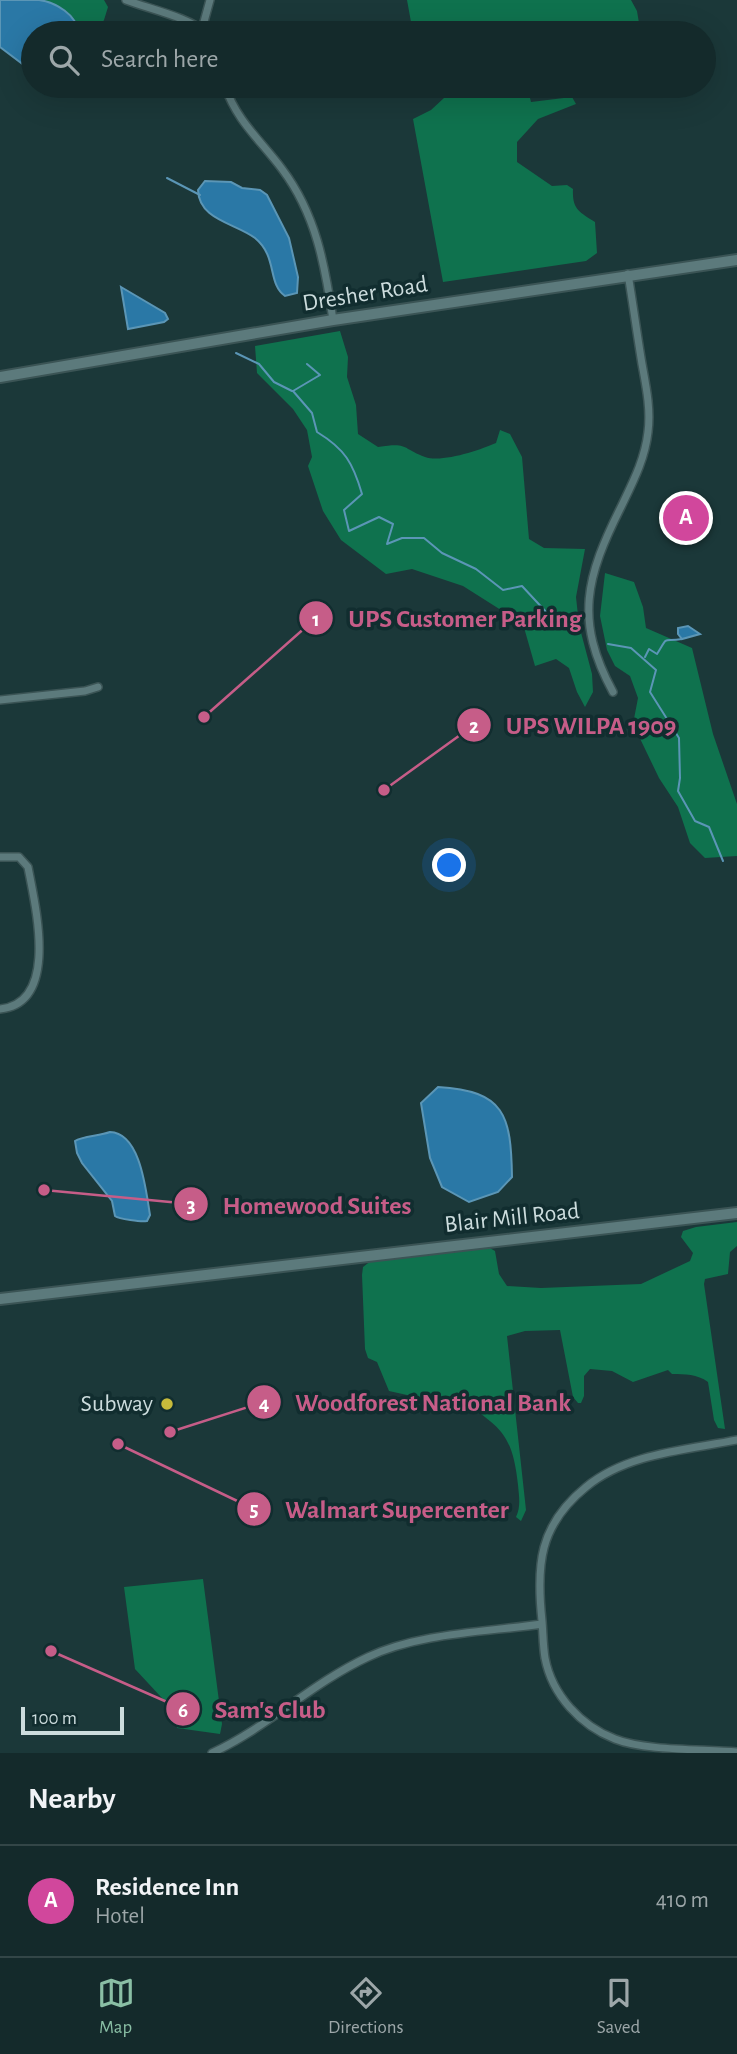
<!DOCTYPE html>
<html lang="en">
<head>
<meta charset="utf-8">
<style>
	body { margin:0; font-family:"Alegreya Sans",sans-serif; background:#213637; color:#f1f3f6 }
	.scale { position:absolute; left:21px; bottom:18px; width:103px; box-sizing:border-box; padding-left:7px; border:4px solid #ccdcdd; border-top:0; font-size:19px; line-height:24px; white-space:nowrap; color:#ccdcdd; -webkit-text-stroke:5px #112d2f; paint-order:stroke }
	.you { position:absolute; left:450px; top:866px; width:24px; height:24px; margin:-18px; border:5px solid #fff; border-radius:50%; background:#1a73e8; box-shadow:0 0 0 10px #1a73e833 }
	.badge { display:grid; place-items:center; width:46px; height:46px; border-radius:50%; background:#8abfa5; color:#fff; font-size:23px; font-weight:700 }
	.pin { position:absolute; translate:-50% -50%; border:4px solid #fff; box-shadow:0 2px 7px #0006 }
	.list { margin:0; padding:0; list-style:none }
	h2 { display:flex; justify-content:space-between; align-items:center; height:91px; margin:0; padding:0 28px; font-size:30px }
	h2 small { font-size:23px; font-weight:400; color:#9da7a9 }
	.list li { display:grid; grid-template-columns:46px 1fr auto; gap:21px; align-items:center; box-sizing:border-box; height:112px; padding:0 28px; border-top:2px solid #334647 }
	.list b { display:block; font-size:26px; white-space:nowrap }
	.list p { margin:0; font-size:23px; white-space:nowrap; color:#9da7a9 }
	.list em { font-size:23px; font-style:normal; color:#9da7a9 }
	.icon { flex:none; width:38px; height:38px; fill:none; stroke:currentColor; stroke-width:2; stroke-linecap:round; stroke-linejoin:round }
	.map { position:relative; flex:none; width:737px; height:1753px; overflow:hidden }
	.search { position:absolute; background:#142a2b; box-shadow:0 7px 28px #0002; left:21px; right:21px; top:21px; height:77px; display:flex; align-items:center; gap:18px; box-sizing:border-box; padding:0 24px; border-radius:38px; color:#9da7a9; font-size:26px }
	.sheet { height:203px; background:#142a2b }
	nav { display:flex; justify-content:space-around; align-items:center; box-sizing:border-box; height:98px; border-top:2px solid #334647; background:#142a2b; font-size:19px; color:#9da7a9 }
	nav a { display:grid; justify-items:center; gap:4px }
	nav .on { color:#8abfa5 }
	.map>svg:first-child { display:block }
	.forest { fill:#0f724e }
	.water { fill:#2a78a6; stroke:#5b96b6; stroke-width:2 }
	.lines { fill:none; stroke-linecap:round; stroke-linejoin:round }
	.stream { stroke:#5b96b6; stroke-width:2 }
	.street-casing { stroke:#3b5455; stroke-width:10 }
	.secondary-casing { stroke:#3b5455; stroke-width:14 }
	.street { stroke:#5c7a7c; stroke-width:7 }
	.secondary { stroke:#5c7a7c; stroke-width:10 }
	.poi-dot { fill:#c7bb3b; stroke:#112d2f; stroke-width:2.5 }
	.labels { text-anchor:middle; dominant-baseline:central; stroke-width:7; stroke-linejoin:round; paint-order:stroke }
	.street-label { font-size:24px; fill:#ccdcdd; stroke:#112d2f }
	.poi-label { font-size:24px; fill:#ccdcdd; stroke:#112d2f; text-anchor:end }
	.leader { fill:none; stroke:#c65d88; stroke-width:2.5 }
	.callout-dot { fill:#c65d88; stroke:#112d2f; stroke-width:2.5 }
	.mark-label { font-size:21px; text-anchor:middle; font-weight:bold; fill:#fff }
	.callout-label { font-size:26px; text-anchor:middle; font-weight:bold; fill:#c65d88; stroke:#112d2f; stroke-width:7; stroke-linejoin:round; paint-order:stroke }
</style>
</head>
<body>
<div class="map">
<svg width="737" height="1753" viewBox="0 0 737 1753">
	<rect width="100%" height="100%" fill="#1b3839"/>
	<path class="forest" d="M42,0H104L108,7L104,20L98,29L81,27L79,29L76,21Z
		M407,0H631L637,11L640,29L615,33H413Z
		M457,86H527L531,102L572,97L576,104L538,119L517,142V162L552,186L567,185L573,189C572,209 579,212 595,222L597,253L586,261L443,282L413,119L431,110Z
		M340,331L348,357L347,377L356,405L358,434L378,447C409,442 401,448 425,457C442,463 480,450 496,443L500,430L510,434L522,457L529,539L544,548L585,549L576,597L579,625L592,674L593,692L585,707L577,692L569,668L556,659L535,666L523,624L463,586L412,569L386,574L341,540L323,511L308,466L312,457L307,430L293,409L257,373L255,346Z
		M605,573L634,582L643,607L646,628L692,648L713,734L737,804V856L705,858L690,843L678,807L659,778L633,724L638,698L630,676L615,666L607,650L600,616Z
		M737,1222V1246L730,1252L728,1274L705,1279L704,1284L725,1429L718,1428L714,1420L708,1382C697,1374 685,1374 672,1374L668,1370L633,1382L612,1371L590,1369L584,1376V1396L581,1403H578L573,1397L560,1330L525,1331L507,1336L526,1510L521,1521L516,1517C521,1506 519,1497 518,1485C512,1428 497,1427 455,1395L443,1403L389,1391L377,1362L368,1358L365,1349L362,1275L363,1267L372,1260L488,1247L495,1251L499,1274L507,1286L541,1288L641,1284L690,1261L693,1253L681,1237L683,1231L696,1227Z
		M203,1579L222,1724L220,1734L177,1728L174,1711L135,1669L124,1587Z"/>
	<path class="water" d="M0,0C13,0 27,0 39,0C55,2 78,15 78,33H33V72L0,47Z
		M205,181L231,182L242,188L260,190L267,195L289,238L298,277L297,293L285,296C267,283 278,257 255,238C235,223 199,220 198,190Z
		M121,287L165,313L168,319L164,322L128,329Z
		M688,626L700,634L682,639L678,634V628Z
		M438,1087C505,1091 511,1115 512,1177L498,1192L469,1202L442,1187L430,1158L421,1103Z
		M110,1132C141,1133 146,1192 150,1215L147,1221C141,1222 119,1219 115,1216L112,1201L82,1163L77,1153L75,1141C82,1136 99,1136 110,1132Z"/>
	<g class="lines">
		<path class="stream" d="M167,178L200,195
			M236,353L259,364L274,382L292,391
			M307,364L320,375L293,391L312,413L317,432C345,449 353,463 362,494L344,510L349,531L379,517L393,524L387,544L402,538H424L442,553L476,569L503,590L522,586L561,628L581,632
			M608,644L631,648L656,670L650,692L679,738L680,778L678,791L695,821L709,827L723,861
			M645,657L649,649L657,654C669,635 661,642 682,639"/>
		<defs>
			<path id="street" d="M126,0C146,8 192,18 205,33
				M202,29L210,0
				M225,86C236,120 261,141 282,169C316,214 325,265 333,320
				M613,692C574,620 586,577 621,507C633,482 645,459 648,432C651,409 646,386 642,364C637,334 633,304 628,274
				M0,700L85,691L98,687
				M0,857H19L28,867C35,905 60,1003 0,1009
				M737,1440C687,1450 627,1453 586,1487C539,1525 536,1565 542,1621C543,1633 543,1646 545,1658C552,1695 581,1726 615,1739C645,1751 704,1749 737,1752
				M212,1753C268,1727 312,1683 368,1657C418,1633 486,1632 542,1624"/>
			<path id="secondary" d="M0,377L333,320L737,260
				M0,1299L737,1213"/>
		</defs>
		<use href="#street" class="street-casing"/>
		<use href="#secondary" class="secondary-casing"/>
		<use href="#street" class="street"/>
		<use href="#secondary" class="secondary"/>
	</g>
	<circle class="poi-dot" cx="167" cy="1404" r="7"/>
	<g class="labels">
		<g class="street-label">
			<text transform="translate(365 294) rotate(-9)">Dresher Road</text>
			<text transform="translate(512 1218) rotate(-6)">Blair Mill Road</text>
		</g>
		<g class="poi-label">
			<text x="153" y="1404">Subway</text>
		</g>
	</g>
	<path class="leader" d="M204 717L316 618M384 790L474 725M44 1190L191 1204M170 1432L264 1402M118 1444L254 1509M51 1651L183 1709"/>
	<g class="callout-dot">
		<circle cx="204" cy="717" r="7"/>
		<circle cx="384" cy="790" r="7"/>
		<circle cx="44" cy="1190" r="7"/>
		<circle cx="170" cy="1432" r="7"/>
		<circle cx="118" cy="1444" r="7"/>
		<circle cx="51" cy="1651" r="7"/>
		<circle cx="316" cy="618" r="18"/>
		<circle cx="474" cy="725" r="18"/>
		<circle cx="191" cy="1204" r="18"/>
		<circle cx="264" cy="1402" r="18"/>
		<circle cx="254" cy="1509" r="18"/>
		<circle cx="183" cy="1709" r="18"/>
	</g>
	<g class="mark-label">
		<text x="316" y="626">1</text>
		<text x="474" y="733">2</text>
		<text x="191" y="1212">3</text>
		<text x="264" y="1410">4</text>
		<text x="254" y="1516">5</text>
		<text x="183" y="1717">6</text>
	</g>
	<g class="callout-label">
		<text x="465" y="627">UPS Customer Parking</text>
		<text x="591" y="734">UPS WILPA 1909</text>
		<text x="317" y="1214">Homewood Suites</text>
		<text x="433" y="1411">Woodforest National Bank</text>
		<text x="397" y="1518">Walmart Supercenter</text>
		<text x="270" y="1718">Sam's Club</text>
	</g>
</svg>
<div class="scale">100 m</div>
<div class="you"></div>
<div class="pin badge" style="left:686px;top:518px;background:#d1479c">A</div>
<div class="search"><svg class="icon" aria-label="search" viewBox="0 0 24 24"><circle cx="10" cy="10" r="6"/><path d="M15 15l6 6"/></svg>Search here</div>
</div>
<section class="sheet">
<h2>Nearby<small></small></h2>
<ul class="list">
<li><span class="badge" style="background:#d1479c">A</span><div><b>Residence Inn</b><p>Hotel</p></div><em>410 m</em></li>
</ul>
</section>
<nav>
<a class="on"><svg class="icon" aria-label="map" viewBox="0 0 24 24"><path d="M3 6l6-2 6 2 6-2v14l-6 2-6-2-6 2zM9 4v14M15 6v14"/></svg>Map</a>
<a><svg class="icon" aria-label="directions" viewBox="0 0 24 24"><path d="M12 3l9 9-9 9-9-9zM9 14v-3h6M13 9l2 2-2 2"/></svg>Directions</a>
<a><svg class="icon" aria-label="saved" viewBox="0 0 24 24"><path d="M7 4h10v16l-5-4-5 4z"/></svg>Saved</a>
</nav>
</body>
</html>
